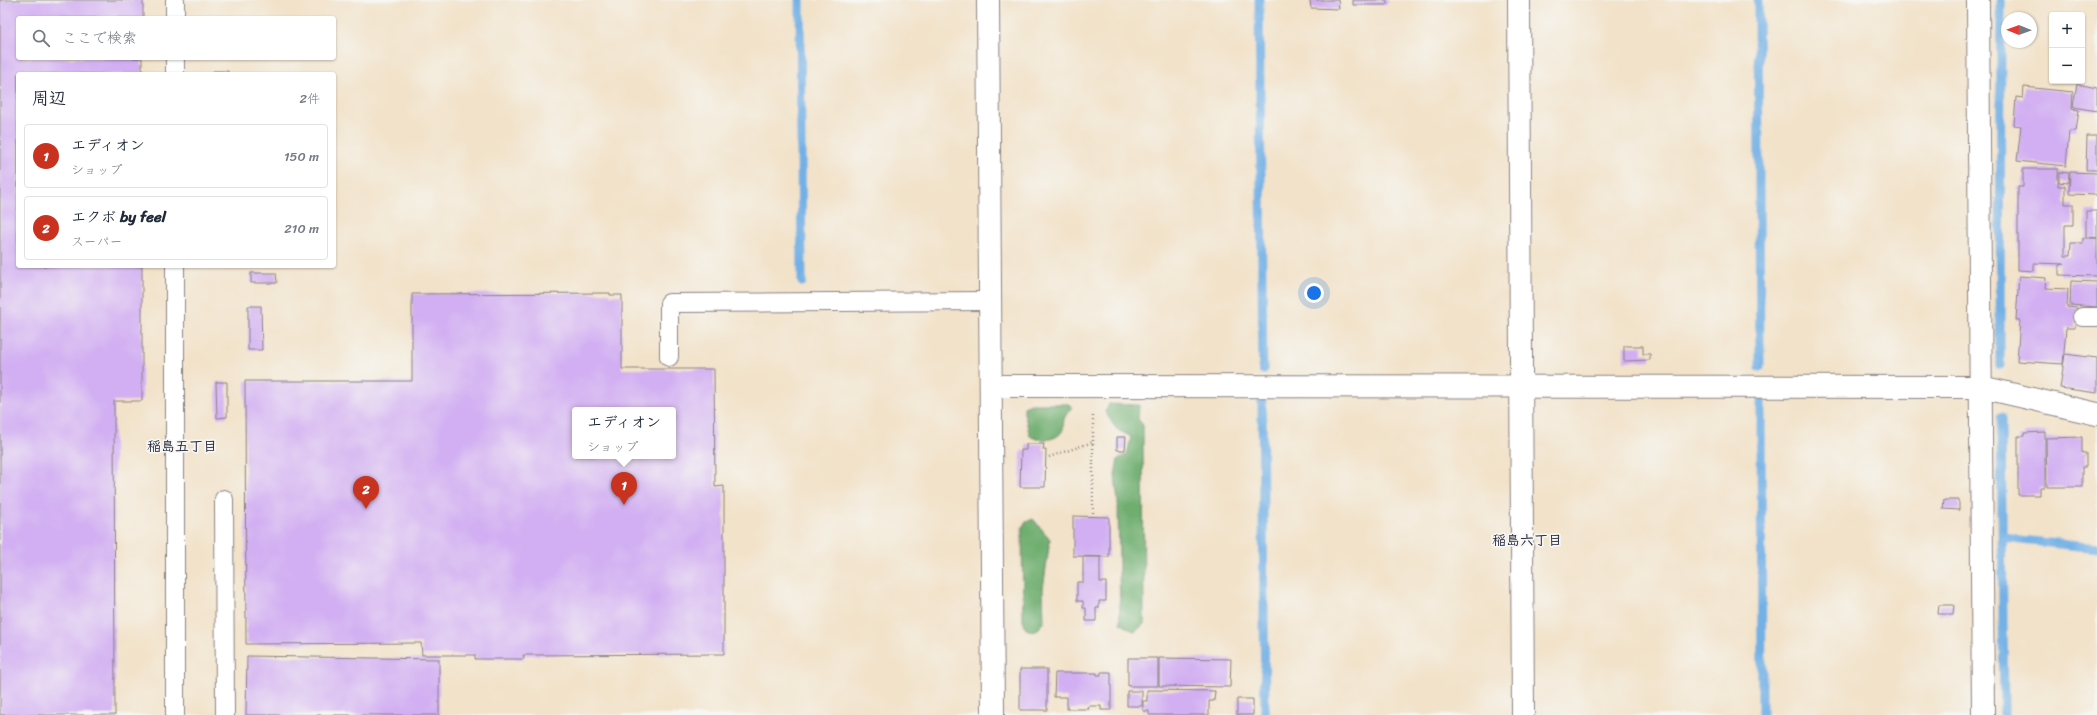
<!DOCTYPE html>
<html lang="ja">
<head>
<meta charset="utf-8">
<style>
	body { margin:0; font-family:Sriracha,"Klee One",sans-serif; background:#f2f2f3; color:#1f2937 }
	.controls { position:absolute; right:12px; top:12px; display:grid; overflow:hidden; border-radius:4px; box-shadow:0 1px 3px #0004 }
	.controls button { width:36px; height:36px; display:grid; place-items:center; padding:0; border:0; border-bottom:1px solid #e0e1e3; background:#fff; color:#1f2937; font:20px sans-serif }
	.compass { position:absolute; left:2001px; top:12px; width:36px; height:36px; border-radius:50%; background:#fff; box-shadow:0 1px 3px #0004; rotate:271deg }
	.you { position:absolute; left:1314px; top:293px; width:14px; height:14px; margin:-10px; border:3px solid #fff; border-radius:50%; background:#1a73e8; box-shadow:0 0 0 6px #1a73e833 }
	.badge { display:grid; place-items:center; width:26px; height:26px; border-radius:50%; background:#c8321e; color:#fff; font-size:13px; font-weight:700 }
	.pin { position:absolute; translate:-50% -33px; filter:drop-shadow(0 1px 2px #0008) }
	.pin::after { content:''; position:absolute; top:21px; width:14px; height:12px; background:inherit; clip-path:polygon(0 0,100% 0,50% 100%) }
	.popup { position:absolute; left:572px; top:407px; width:104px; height:52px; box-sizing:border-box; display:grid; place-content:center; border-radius:4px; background:#fff; filter:drop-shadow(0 1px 3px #0005); font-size:13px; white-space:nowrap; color:#747a83 }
	.popup b { font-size:15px; color:#1f2937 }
	.popup::after { content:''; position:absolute; left:50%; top:100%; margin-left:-8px; border:8px solid transparent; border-top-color:#fff }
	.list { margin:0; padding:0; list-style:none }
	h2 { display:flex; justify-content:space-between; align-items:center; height:52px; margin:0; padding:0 16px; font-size:17px }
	h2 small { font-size:13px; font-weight:400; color:#747a83 }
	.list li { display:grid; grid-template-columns:26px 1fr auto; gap:12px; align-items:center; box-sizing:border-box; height:64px; margin:0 8px 8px; padding:0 8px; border:1px solid #e0e1e3; border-radius:4px }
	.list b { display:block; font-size:15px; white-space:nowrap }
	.list p { margin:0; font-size:13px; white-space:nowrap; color:#747a83 }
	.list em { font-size:13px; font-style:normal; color:#747a83 }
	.icon { flex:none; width:22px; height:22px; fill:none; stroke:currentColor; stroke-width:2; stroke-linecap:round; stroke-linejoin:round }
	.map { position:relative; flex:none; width:2097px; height:715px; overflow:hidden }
	.search { position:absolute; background:#fff; box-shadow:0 1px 3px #0004; left:16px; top:16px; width:320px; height:44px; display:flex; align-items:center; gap:10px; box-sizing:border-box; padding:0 14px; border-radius:4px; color:#747a83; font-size:15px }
	.panel { position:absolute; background:#fff; box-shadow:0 1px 3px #0004; left:16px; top:72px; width:320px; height:196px; border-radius:4px }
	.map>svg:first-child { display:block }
	.forest { fill:#6fae6f; stroke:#486855 }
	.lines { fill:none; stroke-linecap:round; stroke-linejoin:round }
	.stream { stroke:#72b0e5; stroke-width:9 }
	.building { fill:#d2aff2; fill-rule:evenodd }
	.lane-casing { stroke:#8a8282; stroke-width:20 }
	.street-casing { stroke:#8a8282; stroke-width:24 }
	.secondary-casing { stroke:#8a8282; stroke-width:24 }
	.path { stroke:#8a8282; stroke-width:2.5; stroke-dasharray:1 3; stroke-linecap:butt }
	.lane { stroke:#fff; stroke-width:18 }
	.street { stroke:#fff; stroke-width:22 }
	.secondary { stroke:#fff; stroke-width:22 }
	.labels { text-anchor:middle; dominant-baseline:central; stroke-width:3.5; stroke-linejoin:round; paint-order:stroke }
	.neighbourhood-label { font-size:14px; font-weight:bold; fill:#22223b; stroke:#f6f6f2 }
</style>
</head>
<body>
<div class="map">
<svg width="2097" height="715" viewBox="0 0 2097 715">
	<rect width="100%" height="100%" fill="#f6f6f2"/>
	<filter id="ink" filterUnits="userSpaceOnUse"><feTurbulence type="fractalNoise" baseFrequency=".025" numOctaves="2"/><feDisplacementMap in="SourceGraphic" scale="8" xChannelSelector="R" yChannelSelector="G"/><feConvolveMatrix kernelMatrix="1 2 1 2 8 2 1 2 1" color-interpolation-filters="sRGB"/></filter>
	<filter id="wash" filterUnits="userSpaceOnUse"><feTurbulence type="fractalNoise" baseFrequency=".012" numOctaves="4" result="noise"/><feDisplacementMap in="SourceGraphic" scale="16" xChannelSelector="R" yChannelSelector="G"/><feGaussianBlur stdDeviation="0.9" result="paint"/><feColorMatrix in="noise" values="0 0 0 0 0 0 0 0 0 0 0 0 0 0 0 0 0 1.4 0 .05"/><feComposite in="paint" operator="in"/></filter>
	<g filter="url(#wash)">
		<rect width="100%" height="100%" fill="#f2e2c9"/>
		<path class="forest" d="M1031,404H1068L1072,406C1070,411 1065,415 1064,419C1063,422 1064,426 1063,429C1059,441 1039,442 1030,436L1024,413V407Z
			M1109,404L1139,405L1138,419L1143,425L1144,624L1135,632L1120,623L1118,502L1115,475L1118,459L1127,454L1131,437C1126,433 1121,433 1117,429C1112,424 1109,417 1105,412Z
			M1033,519L1050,539L1043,589L1044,623L1035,632L1026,629L1023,621L1022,527L1026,522Z"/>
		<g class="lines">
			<path class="stream" d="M800,0L802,282
				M1259,0L1263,370
				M1758,0L1760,367
				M2000,365L2001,0
				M1761,399L1762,715
				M1262,402L1265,715
				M2001,417L2004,715
				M2002,538L2097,548"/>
		</g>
		<g id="blocks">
			<path class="building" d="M0,0H143V18H18V58H142V74H18V266H142V401H114L115,715H0Z
				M1310,0H1338L1339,9L1311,8Z
				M1353,0H1387V5H1353Z
				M213,71H228V74H213Z
				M2077,84L2097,88V111L2073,107Z
				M2024,87L2073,92L2072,109L2079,110L2076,131H2069L2066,166L2017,161L2021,126L2014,125L2016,97L2023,98Z
				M2087,136H2097V170H2086Z
				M2023,169H2058V186H2065V204H2073V225H2065V256H2070L2071,243H2083V238H2097V276L2059,275V265L2065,264L2034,263V271L2018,270V187H2023Z
				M2059,172L2069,173L2068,183L2059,182Z
				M2070,172L2097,173V195L2069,194Z
				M2086,211H2097V238L2086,237Z
				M251,273H276L277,283H251Z
				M2019,276L2046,278L2045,288L2068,289L2067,307L2077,308L2075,328H2066L2063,364L2017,361L2020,320H2016Z
				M2071,281L2097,282V307L2070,305Z
				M610,293V295H622V369H714L715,487L724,486V654L523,655L524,659H475V655H422L421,643L246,644L245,381H412V294ZM575,410H673V456H575Z
				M248,306H261L262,350H248Z
				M1624,346H1643V354H1650V360L1624,361Z
				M2065,354L2097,358V393L2060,388Z
				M216,382H227V417L217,418Z
				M2045,432V487H2040V495H2018V436H2024V433Z
				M1117,437H1126L1125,450H1117Z
				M2082,437V453H2086V467H2082V487H2047L2046,438Z
				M1026,444H1044L1043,450H1046L1045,487H1020L1021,450H1026Z
				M1944,500H1959V510L1943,509Z
				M1073,516L1109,517V557L1073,556Z
				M1083,557H1100V582H1106V601H1099V608H1096V621H1086V608H1083V601H1077V582H1083Z
				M1939,605H1954L1953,614H1938Z
				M247,656L439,659V715H246Z
				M1128,658H1158V686H1128Z
				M1159,658L1231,659L1230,687L1159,686Z
				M1020,669H1047V710H1020Z
				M1101,672H1111V710H1101V706H1088L1089,709H1067V697H1054L1055,673H1097V675H1101Z
				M1147,690L1215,691L1214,701H1209V715H1149V711H1143V701H1147Z
				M1127,691H1142V706H1127Z
				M1237,699H1253V715H1237Z"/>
		</g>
	</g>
	<g filter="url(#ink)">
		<use href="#blocks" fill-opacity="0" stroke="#8a8282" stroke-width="1"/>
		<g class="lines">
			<defs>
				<path id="lane" d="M175,0V18
					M175,58V74
					M175,266V715
					M2082,317H2097
					M669,357V303L990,301
					M224,499L225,715"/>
				<path id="street" d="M1519,0L1523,715
					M1978,0L1983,715
					M991,386L1981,387L2097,414"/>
				<path id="secondary" d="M988,0L993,715"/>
			</defs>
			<use href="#lane" class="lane-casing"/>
			<use href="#street" class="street-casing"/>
			<use href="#secondary" class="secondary-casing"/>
			<path class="path" d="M1049,457L1093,442
				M1093,513V414"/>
			<use href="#lane" class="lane"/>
			<use href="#street" class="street"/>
			<use href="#secondary" class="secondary"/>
		</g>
	</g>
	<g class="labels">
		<g class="neighbourhood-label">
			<text x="182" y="446">稲島五丁目</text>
			<text x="1527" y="540">稲島六丁目</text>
		</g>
	</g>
</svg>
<div class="controls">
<button>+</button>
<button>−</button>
</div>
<svg class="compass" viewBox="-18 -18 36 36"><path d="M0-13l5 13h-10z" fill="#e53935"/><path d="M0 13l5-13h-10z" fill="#747a83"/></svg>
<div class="you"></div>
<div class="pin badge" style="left:624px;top:505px">1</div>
<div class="popup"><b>エディオン</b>ショップ</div>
<div class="pin badge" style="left:366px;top:509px">2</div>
<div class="search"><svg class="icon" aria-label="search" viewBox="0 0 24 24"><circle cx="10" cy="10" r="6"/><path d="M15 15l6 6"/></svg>ここで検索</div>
<section class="panel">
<h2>周辺<small>2件</small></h2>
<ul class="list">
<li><span class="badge">1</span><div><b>エディオン</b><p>ショップ</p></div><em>150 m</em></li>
<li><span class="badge">2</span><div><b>エクボ by feel</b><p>スーパー</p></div><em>210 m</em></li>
</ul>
</section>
</div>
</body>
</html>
